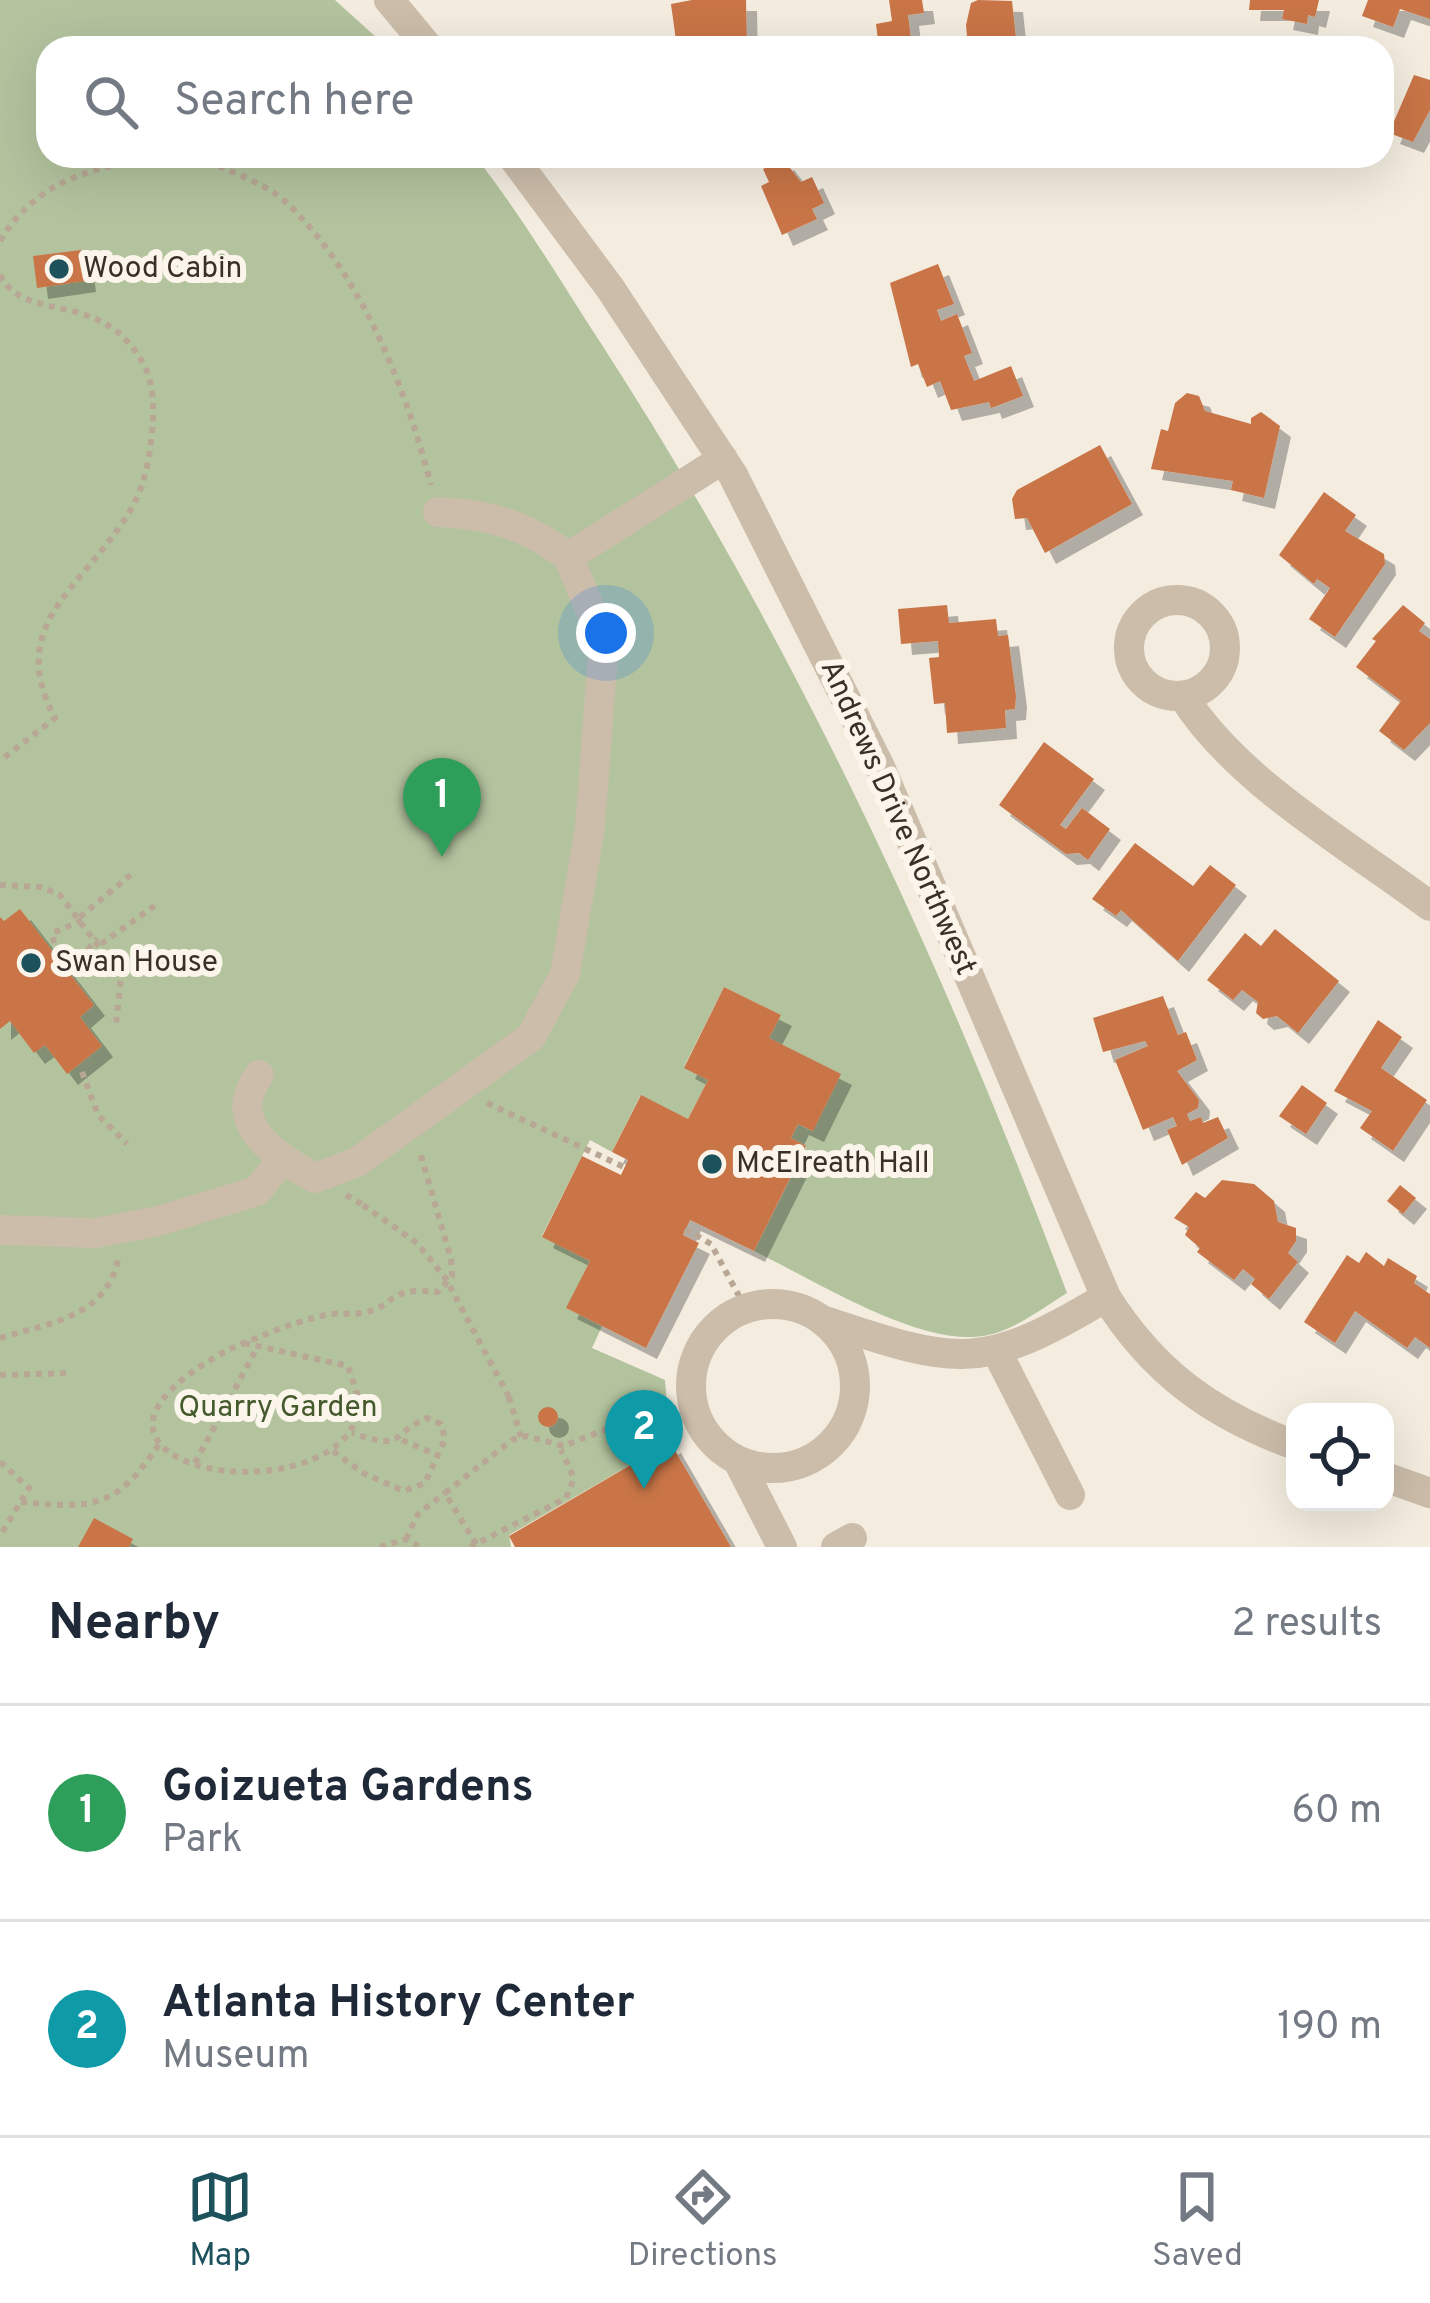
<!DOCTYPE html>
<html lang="en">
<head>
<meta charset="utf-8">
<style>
	body { margin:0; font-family:Overpass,sans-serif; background:#f2f2f3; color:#1f2937 }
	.controls { position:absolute; right:36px; bottom:36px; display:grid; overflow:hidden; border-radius:24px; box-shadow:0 12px 48px #0002 }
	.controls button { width:108px; height:108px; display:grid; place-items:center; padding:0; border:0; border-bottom:3px solid #e0e1e3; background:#fff; color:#1f2937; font:60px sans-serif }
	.you { position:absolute; left:606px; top:633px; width:42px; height:42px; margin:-30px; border:9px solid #fff; border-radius:50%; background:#1a73e8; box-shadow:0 0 0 18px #1a73e833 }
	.badge { display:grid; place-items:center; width:78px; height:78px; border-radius:50%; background:#1d525d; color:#fff; font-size:39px; font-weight:700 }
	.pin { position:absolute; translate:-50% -99px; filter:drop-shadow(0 3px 6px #0008) }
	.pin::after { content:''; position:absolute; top:63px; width:42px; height:36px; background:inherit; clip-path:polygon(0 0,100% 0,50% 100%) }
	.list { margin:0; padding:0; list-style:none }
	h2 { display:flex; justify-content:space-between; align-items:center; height:156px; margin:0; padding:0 48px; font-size:51px }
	h2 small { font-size:39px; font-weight:400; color:#747a83 }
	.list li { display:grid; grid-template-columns:78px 1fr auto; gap:36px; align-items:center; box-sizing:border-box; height:216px; padding:0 48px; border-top:3px solid #e0e1e3 }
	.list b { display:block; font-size:45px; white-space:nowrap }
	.list p { margin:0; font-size:39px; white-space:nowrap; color:#747a83 }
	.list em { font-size:39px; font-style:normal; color:#747a83 }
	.icon { flex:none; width:66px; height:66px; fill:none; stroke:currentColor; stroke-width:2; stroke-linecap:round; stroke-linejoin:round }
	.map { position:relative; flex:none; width:1430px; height:1547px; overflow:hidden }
	.search { position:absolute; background:#fff; box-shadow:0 12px 48px #0002; left:36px; right:36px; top:36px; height:132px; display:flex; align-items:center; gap:30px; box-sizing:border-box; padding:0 42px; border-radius:36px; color:#747a83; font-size:45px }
	.sheet { height:588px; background:#fff }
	nav { display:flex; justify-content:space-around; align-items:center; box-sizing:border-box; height:168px; border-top:3px solid #e0e1e3; background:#fff; font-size:33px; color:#747a83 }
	nav a { display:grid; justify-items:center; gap:6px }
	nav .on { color:#1d525d }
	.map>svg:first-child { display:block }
	.green { fill:#b3c39e }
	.building { fill:#c97447; filter:url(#shadow) }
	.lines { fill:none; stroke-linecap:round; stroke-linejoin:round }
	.path { stroke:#b8a794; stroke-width:6; stroke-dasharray:6 6; stroke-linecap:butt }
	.minor { stroke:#ccbdaa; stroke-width:30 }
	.path-bridge { stroke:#b8a794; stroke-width:6; stroke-dasharray:6 6; stroke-linecap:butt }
	.poi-dot { fill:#1d525d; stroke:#fbf5eb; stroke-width:4.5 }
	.labels { text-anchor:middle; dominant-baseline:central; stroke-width:12; stroke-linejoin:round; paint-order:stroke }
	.poi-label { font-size:30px; fill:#39302a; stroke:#fbf5eb; text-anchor:start }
	.street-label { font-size:30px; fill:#39302a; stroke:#fbf5eb }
	.park-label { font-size:30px; fill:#44592c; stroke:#fbf5eb }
</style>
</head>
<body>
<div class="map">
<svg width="1430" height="1547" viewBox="0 0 1430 1547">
	<defs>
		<filter id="shadow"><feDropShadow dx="11" dy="11" stdDeviation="0" flood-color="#0004"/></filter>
	</defs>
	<rect width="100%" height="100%" fill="#f3ecdf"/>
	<path class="green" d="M0,0H335L388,48H48V156H475C522,216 561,282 602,345C795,643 942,961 1067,1293C1039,1310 1008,1336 973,1337C909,1340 812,1279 754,1251L806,1147L791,1138L798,1124L813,1131L769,1038L780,1015L724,987L684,1067L708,1080L688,1119L640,1096L612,1152L590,1140L542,1236L590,1261L567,1308L602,1326L592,1348L665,1380L670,1442L509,1535L511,1547H0Z"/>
	<path class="building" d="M692,0H746L747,48H677L671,4Z
		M889,0H922L924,13L908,15L912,48H879L876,24L892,21Z
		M978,0L1012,1L1017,48H968L966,25L971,3Z
		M1250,0H1319L1315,17L1308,15L1307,24L1282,19L1284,10H1249Z
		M1368,0H1430V19L1400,9L1393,27L1362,16Z
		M1414,75L1430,80V110L1413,142L1389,133Z
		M783,159L801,182L812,177L824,203L812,209L817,219L782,235L761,186L769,182L763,169Z
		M81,250L85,281L37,288L33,256Z
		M938,264L954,304L937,310L941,321L957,314L972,353L964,356L974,381L1011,366L1023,396L991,408L989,402L951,410L940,381L927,387L918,364L911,367L890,283Z
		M1187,393L1199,396L1205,411L1251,424V418L1261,412L1280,426L1264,498L1231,490L1233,481L1151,469L1161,429L1168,431L1175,403Z
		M1100,445L1132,504L1045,553L1027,518L1015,519L1012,499L1017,490Z
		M1324,492L1356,515L1345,531L1384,554L1385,564L1335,637L1309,619L1330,588L1317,579L1314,584L1279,555Z
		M947,605L949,623L996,619L998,636L1008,635L1016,696L1015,709L1005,710L1006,728L947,733L945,703L934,704L929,658L939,657L938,641L901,644L898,609Z
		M1403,605L1425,623L1419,631L1430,639V723L1404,750L1379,731L1401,701L1356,667L1376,641L1372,639Z
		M1044,742L1094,779L1060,825L1066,829L1082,808L1110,829L1088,860L1079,853L1066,854L999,805Z
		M1135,843L1193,886L1210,865L1236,885L1178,961L1121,910L1116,916L1092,899Z
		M20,909L94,1005L80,1017L102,1046L67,1074L45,1045L34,1053L10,1021L0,1029V917L4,921Z
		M1275,929L1339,981L1298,1033L1277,1016L1263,1019L1256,1013L1258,1002L1242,990L1233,1000L1207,980L1245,933L1261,946Z
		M724,987L781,1015L769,1038L841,1074L813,1131L798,1124L791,1138L806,1146L754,1251L690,1220L683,1235L699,1243L646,1348L566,1308L590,1261L542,1237L582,1156L621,1175L628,1160L612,1152L641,1095L688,1119L708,1080L684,1068Z
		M1163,996L1178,1035L1186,1032L1197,1060L1177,1071L1199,1100L1198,1108L1187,1114L1190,1121L1201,1117L1203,1123L1218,1117L1228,1138L1182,1165L1167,1130L1177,1126L1173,1117L1143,1130L1115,1060L1148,1046L1145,1041L1103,1052L1093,1018Z
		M1378,1020L1402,1037L1381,1068L1427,1100L1393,1151L1360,1128L1372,1111L1334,1091Z
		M1302,1085L1327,1103L1306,1134L1279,1116Z
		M1222,1180L1254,1184L1274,1201L1278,1222L1296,1228V1241L1288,1253L1298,1262L1269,1299L1251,1284L1255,1279L1243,1269L1234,1280L1197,1252L1200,1248L1185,1235L1189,1227L1174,1218L1196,1192L1205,1198Z
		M1400,1185L1416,1198L1403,1214L1387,1201Z
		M1366,1252L1384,1266L1388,1258L1417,1276L1414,1283L1430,1294V1348L1415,1337L1407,1348L1355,1311L1335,1343L1304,1322L1347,1255L1359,1263Z
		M538 1417a10 10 0 1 1 20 0a10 10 0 1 1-20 0Z
		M670,1442L731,1547H515L509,1536Z
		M94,1518L133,1539L129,1547H78Z"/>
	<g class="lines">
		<path class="path" d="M197,156C224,170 266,182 288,204C362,276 405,386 431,485
			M0,241C41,173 108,163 182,156
			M0,275C27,327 104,285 146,369C154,385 154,415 152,433C149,465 143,492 125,519C79,590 6,626 55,718L0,761
			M0,885L40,887L59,894L121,976L116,1025
			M80,917L133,873
			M82,920L53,933L54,946L74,967L97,938
			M101,944L157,904
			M82,1072L98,1115L127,1144
			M487,1103L624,1167
			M346,1195L363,1205
			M685,1229L711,1244L746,1309
			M0,1338C53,1322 108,1317 119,1255
			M244,1343L348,1366C352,1380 360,1396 358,1410C348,1479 204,1489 162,1446C124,1407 211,1357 239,1345C267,1334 296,1321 326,1315C338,1312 350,1315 362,1313C398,1307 384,1286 438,1292L452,1276L451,1259L420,1152
			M0,1375L70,1373
			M509,1397L521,1437
			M402,1440L437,1455
			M333,1451L363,1473L404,1491L425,1483L445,1439L441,1424L427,1418C386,1436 408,1451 352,1433
			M0,1462L29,1488L0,1536
			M195,1463L258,1346
			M21,1502C94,1509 117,1508 159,1444
			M406,1539L418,1514L445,1493
			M476,1544L445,1493L512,1440L527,1436L563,1446L651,1412L693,1406
			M380,1547L406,1539L420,1547
			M470,1547L566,1498L574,1478L561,1450"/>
		<path class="minor" d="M389,0L429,48
			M512,156L610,288L733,475L880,767L1106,1297C1153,1372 1212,1415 1295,1445
			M438,512C489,514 527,525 568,557
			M1129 648a48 48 0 1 1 96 0a48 48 0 1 1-96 0Z
			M1183,696C1236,781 1350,846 1430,906
			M259,1075C224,1123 275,1156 315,1178L357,1162L531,1037L565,974L590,827L604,641L568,557L723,459
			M0,1230L96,1233L158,1221L257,1191L282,1160
			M691 1386a82 82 0 1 1 164 0a82 82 0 1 1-164 0Z
			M825,1321C959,1366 983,1371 1106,1297
			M997,1352L1070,1495
			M738,1461L782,1547
			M1385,1477L1430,1493
			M836,1547L852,1538"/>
		<path class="path-bridge" d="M363,1205L417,1243L446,1279L509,1397"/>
	</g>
	<g class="poi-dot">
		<circle cx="59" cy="269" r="12"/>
		<circle cx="31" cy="963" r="12"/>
		<circle cx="712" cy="1164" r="12"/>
	</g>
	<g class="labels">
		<g class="poi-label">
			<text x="83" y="269">Wood Cabin</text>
			<text x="55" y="963">Swan House</text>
			<text x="736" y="1164">McElreath Hall</text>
		</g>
		<g class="street-label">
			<text transform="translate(897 818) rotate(66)">Andrews Drive Northwest</text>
		</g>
		<g class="park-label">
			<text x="278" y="1408">Quarry Garden</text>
		</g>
	</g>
</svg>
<div class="controls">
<button><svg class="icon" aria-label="locate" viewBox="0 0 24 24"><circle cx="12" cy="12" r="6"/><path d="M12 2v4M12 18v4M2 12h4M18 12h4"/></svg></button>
</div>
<div class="you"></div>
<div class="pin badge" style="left:442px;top:857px;background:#2e9e5b">1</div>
<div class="pin badge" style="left:644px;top:1489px;background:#0f9aa8">2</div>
<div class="search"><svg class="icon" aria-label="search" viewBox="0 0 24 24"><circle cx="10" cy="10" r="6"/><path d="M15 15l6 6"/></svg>Search here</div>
</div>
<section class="sheet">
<h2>Nearby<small>2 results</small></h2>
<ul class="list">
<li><span class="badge" style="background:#2e9e5b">1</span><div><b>Goizueta Gardens</b><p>Park</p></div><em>60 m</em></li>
<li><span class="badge" style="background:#0f9aa8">2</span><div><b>Atlanta History Center</b><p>Museum</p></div><em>190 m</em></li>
</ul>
</section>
<nav>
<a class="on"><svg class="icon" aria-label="map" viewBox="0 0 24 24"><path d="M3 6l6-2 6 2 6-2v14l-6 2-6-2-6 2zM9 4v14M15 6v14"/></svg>Map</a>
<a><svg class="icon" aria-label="directions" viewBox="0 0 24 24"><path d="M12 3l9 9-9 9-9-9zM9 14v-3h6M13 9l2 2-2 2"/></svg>Directions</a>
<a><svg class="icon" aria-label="saved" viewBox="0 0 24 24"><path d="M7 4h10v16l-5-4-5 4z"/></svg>Saved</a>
</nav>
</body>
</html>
